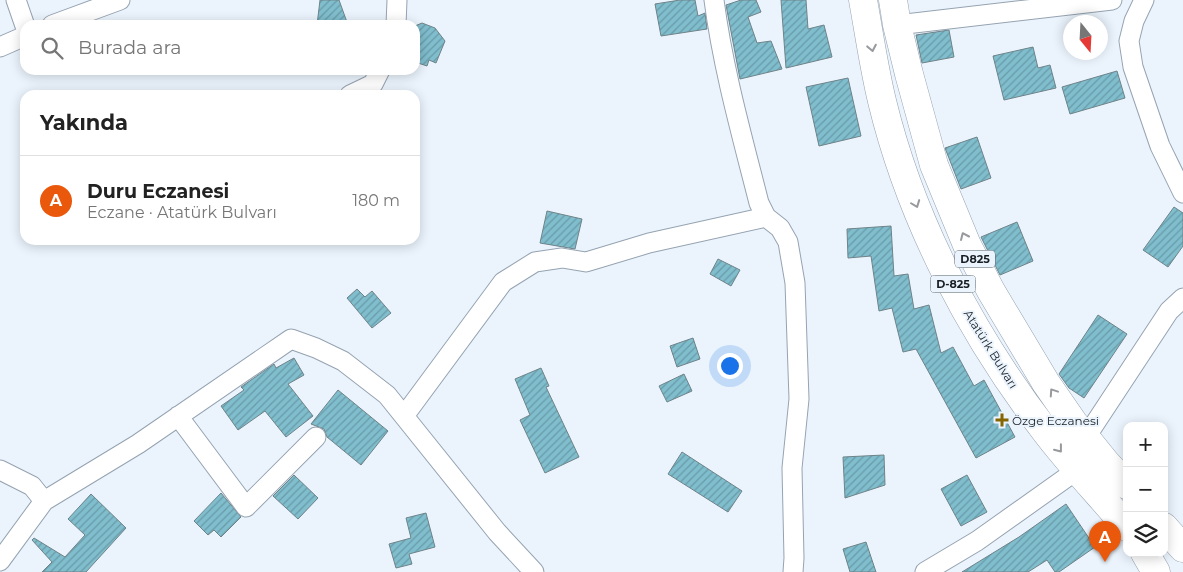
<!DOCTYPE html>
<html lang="tr">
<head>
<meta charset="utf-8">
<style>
	body { margin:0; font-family:Montserrat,sans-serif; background:#f2f2f2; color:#222 }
	.controls { position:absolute; right:15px; bottom:15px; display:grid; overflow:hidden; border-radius:10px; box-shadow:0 2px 12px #0003 }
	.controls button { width:45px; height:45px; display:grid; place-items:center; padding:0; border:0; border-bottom:1px solid #e0e0e0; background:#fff; color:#222; font:25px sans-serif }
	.compass { position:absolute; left:1063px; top:15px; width:45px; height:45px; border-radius:50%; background:#fff; box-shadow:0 2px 12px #0003; rotate:162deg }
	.you { position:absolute; left:729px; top:365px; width:18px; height:18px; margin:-12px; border:4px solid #fff; border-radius:50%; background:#1a73e8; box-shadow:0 0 0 8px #1a73e833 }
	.badge { display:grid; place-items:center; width:32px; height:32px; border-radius:50%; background:#ea580c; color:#fff; font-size:16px; font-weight:700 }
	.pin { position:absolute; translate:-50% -41px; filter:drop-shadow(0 1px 2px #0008) }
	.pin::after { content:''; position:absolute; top:26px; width:18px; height:15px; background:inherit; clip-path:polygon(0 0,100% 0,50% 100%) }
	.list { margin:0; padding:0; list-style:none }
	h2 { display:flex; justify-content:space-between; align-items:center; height:65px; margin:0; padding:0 20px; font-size:21px }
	h2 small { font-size:16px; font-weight:400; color:#767676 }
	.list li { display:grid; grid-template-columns:32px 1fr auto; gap:15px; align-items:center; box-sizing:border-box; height:90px; padding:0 20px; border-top:1px solid #e0e0e0 }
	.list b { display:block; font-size:19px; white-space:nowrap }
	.list p { margin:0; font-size:16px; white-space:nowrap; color:#767676 }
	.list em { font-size:16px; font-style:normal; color:#767676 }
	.icon { flex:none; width:28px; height:28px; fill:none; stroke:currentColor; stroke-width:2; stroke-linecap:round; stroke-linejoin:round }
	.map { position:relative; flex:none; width:1183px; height:572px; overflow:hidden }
	.search { position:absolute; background:#fff; box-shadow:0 2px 12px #0003; left:20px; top:20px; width:400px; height:55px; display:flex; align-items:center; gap:12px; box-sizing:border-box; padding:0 18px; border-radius:15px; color:#767676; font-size:19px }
	.panel { position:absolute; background:#fff; box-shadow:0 2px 12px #0003; left:20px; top:90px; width:400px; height:155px; border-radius:15px }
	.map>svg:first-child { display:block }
	.building { fill:url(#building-hatch); stroke:#6e8388 }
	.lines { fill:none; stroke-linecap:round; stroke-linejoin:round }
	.minor-casing { stroke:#95a3b1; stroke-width:21 }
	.highway-casing { stroke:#95a3b1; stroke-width:29 }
	.minor { stroke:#fff; stroke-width:19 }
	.highway { stroke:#fff; stroke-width:28 }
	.oneway { stroke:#97999c }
	.poi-dot { fill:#846500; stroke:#ebf4fd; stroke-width:2 }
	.labels { text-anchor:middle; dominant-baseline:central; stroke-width:4; stroke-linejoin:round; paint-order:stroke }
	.shield { fill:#ebf4fd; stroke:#575e64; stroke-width:1 }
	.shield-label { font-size:11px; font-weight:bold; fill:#181d23 }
	.street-label { font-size:12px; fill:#181d23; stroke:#ebf4fd }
	.poi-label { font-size:12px; fill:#181d23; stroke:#ebf4fd; text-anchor:start }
</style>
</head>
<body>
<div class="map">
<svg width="1183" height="572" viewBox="0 0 1183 572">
	<defs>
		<pattern id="building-hatch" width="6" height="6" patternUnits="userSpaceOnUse" patternTransform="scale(1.25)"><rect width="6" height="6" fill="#80bece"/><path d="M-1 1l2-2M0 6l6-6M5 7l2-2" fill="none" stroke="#689aa7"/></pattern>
	</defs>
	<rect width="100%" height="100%" fill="#ebf4fd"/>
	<path class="building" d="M320,0H339L348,25H317Z
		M680,0H695L698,16L705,13L707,29L661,36L655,4Z
		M741,0H756L761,12L748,17L757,43L771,41L782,69L740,79L726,5Z
		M781,0H806L808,29L824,25L832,57L786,68Z
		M422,23L435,28L445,41L436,63L429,60L427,66L415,62V26Z
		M949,30L954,57L922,63L916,35Z
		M1033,47L1038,68L1050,65L1056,88L1004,100L993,56Z
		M1117,71L1125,98L1070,114L1062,87Z
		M848,78L861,136L819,146L806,87Z
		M977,137L991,178L961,189L945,148Z
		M1174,207L1183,213V246L1168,267L1143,250Z
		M547,211L582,219L575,249L540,243Z
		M1017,222L1033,261L1000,275L981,237Z
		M891,226L894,276L908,274L914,309L929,305L941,353L953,347L974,386L984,380L1015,437L976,458L916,349L903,352L892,308L879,311L871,256L848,258L847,229Z
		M718,259L740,270L731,286L710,274Z
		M357,289L365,297L372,291L391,313L372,328L347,298Z
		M1098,315L1127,334L1084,398L1069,388L1059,374Z
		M693,338L700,359L677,367L670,346Z
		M294,358L304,375L288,384L313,416L286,437L265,411L238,430L221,406L244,390L241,387L274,364L276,368Z
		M541,368L549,386L546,387L579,457L545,473L520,420L530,415L515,379Z
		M684,374L692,391L667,402L659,386Z
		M338,390L388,431L361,465L327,437L324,429L311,424Z
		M682,452L742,491L728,512L668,474Z
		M884,455L885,485L845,498L843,457Z
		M294,475L318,498L298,519L273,496Z
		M967,475L987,512L961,526L941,489Z
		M221,493L241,517L221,537L214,530L208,535L194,521Z
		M91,494L126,528L86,572H42L52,562L32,540L34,538L65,557L85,535L68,519Z
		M1066,504L1095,547L1059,572H1055L1047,560L1028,572H962L1019,537Z
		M426,513L435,547L409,554L412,564L396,568L389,544L411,538L406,518Z
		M866,542L876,572H850L843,549Z"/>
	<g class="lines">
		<defs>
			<path id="minor" d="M16,0L25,26
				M714,0C723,69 742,136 759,203L766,217L780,228L788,242L795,283L799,399L792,468L794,558L793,572
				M1144,0L1134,21L1129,41L1133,67L1160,146L1183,193
				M52,25L120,0
				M396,25L397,0
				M897,25L1112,0
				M0,47L25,36
				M350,95L373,84L380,70
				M178,416L246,507L316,437
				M404,416L503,282L535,262L562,258L586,262L649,243L766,217
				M1086,437L1169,311L1183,298
				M0,470L32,486L44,501
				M0,561L44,501L138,444L291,339L316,348L343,361L387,395L497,532L534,572
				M925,572L977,541L1077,470"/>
			<path id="highway" d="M863,0C869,33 874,68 882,101C911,221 971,334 1046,432C1071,465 1100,495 1127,527
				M893,0L897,25L909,74L934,165L967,245L991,291L1046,383L1073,422L1107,464L1127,485
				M1164,527L1183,548
				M1145,553L1156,572"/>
		</defs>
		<use href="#minor" class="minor-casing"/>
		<use href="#highway" class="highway-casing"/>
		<use href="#minor" class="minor"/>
		<use href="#highway" class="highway"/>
	</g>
	<defs><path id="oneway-chevron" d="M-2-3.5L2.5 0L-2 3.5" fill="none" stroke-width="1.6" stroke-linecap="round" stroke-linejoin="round" transform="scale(1.25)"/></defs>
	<g class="oneway">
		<use href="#oneway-chevron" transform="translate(872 48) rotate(79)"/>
		<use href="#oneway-chevron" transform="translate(916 204) rotate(69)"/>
		<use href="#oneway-chevron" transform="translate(964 236) rotate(-114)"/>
		<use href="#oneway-chevron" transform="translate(1053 392) rotate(-124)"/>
		<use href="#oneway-chevron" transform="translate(1059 449) rotate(52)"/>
	</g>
	<path class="poi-dot" d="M999.5 412.5h5v5h5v5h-5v5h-5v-5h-5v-5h5z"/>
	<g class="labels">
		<g class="shield">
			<rect x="955" y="250.5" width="40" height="17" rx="4"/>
			<rect x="930.5" y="275.5" width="45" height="17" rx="4"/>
		</g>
		<g class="shield-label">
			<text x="975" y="259">D825</text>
			<text x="953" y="284">D-825</text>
		</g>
		<g class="street-label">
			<text transform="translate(991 349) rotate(58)">Atatürk Bulvarı</text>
		</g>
		<g class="poi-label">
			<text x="1012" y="420">Özge Eczanesi</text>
		</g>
	</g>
</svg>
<div class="controls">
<button>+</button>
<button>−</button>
<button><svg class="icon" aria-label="layers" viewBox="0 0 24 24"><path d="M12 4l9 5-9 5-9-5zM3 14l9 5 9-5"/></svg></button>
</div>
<svg class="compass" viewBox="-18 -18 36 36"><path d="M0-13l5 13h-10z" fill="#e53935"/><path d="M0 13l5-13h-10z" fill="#767676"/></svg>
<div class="you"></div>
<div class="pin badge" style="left:1105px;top:562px">A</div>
<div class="search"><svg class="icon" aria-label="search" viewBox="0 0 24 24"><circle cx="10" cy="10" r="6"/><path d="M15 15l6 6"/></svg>Burada ara</div>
<section class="panel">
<h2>Yakında<small></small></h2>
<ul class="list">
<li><span class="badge">A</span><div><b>Duru Eczanesi</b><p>Eczane · Atatürk Bulvarı</p></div><em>180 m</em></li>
</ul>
</section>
</div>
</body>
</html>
